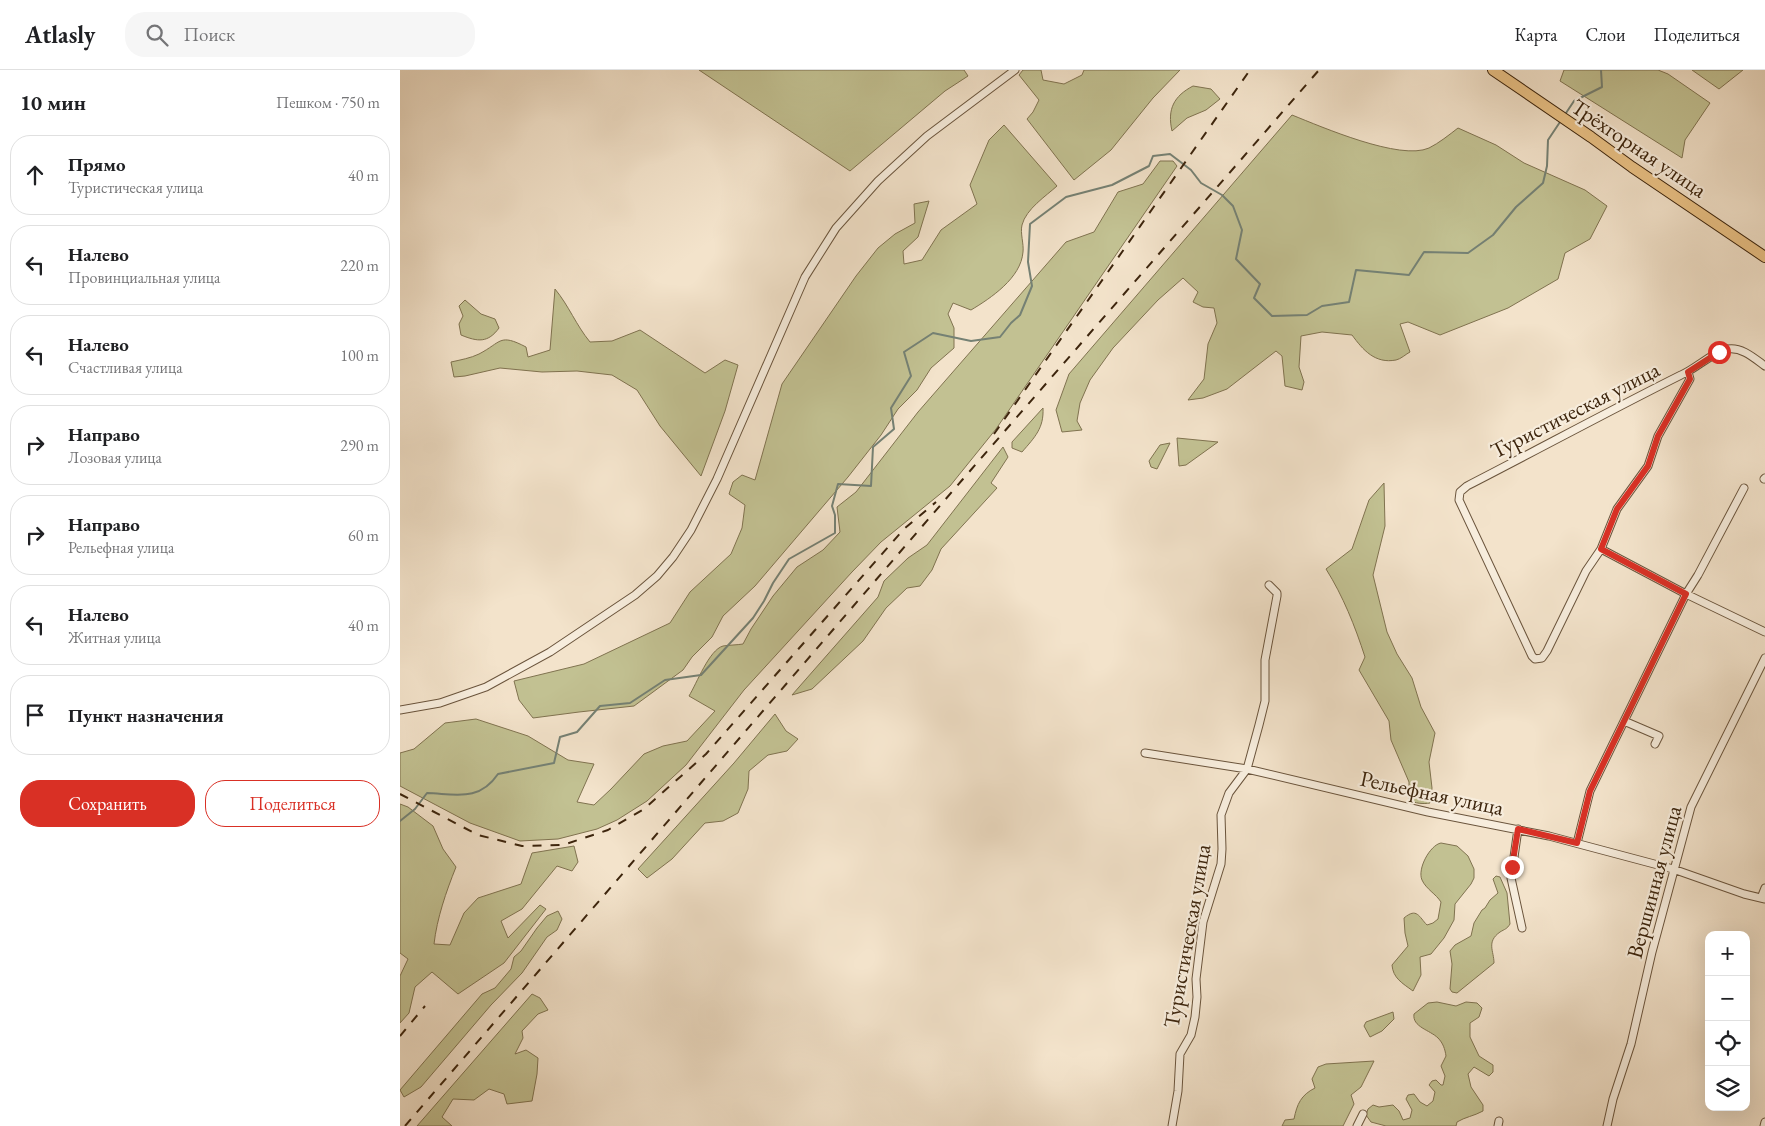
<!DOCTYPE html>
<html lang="ru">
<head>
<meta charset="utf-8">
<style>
	body { margin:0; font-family:"EB Garamond",serif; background:#f6f6f6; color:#202124 }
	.controls { position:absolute; right:15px; bottom:15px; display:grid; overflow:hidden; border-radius:10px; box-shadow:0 5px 20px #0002 }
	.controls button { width:45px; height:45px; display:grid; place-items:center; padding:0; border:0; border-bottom:1px solid #e0e0e0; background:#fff; color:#202124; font:25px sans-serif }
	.stop { position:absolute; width:15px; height:15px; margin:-11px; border:4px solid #d93025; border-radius:50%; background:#fff }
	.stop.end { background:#d93025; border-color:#fff; box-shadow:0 1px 5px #0008 }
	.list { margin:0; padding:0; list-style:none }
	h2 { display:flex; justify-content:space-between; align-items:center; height:65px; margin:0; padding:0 20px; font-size:21px }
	h2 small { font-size:16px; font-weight:400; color:#757577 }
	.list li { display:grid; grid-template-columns:32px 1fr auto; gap:15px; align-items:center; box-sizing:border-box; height:80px; margin:0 10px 10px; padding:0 10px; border:1px solid #e0e0e0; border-radius:20px }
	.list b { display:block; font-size:19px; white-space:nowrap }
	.list p { margin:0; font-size:16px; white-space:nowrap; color:#757577 }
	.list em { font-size:16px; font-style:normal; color:#757577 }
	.actions { display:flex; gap:10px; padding:15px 20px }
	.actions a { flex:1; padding:11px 0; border:1px solid #d93025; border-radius:20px; text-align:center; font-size:18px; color:#d93025 }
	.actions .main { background:#d93025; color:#fff }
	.icon { flex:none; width:28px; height:28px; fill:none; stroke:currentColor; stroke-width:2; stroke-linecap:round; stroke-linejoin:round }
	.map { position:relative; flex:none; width:1365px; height:1056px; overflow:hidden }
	header { display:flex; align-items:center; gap:30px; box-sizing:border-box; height:70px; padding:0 25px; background:#fff; border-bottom:1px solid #e0e0e0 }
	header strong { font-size:24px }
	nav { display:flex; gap:28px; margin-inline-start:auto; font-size:18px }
	.search { width:350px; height:45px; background:#f6f6f6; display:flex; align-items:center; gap:12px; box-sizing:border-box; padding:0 18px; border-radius:20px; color:#757577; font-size:19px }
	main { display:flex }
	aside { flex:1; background:#fff }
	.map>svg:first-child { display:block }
	.green { fill:#c2c192; stroke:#807350 }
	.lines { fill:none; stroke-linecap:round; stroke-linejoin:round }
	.stream { stroke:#758174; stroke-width:2 }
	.minor-casing { stroke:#6a543c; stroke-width:9 }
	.highway-casing { stroke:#3d250d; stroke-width:12 }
	.minor { stroke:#f7eddd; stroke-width:7 }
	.highway { stroke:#eac286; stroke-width:10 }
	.rail { stroke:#3d250d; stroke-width:2; stroke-dasharray:9 9; stroke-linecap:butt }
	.route { stroke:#d93025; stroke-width:6 }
	.labels { text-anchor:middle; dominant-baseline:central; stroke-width:4.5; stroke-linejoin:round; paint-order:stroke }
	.street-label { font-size:22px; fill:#3d250d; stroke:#f7eddd }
</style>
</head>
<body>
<header>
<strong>Atlasly</strong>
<div class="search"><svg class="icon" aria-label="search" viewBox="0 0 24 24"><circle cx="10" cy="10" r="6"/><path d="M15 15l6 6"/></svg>Поиск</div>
<nav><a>Карта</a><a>Слои</a><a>Поделиться</a></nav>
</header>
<main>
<aside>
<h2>10 мин<small>Пешком · 750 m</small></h2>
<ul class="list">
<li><svg class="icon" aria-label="ahead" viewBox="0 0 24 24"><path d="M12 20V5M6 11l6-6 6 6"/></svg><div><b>Прямо</b><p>Туристическая улица</p></div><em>40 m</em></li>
<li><svg class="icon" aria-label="left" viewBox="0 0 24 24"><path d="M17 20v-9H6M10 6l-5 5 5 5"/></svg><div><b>Налево</b><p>Провинциальная улица</p></div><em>220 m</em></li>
<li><svg class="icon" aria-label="left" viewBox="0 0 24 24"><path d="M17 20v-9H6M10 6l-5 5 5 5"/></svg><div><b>Налево</b><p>Счастливая улица</p></div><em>100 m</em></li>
<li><svg class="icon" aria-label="right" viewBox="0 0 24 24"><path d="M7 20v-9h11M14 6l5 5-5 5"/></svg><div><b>Направо</b><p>Лозовая улица</p></div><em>290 m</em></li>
<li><svg class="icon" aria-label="right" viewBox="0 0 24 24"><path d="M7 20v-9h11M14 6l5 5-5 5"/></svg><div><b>Направо</b><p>Рельефная улица</p></div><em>60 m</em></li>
<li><svg class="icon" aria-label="left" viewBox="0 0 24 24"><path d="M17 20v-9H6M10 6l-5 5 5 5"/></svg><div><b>Налево</b><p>Житная улица</p></div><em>40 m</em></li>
<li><svg class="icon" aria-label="arrive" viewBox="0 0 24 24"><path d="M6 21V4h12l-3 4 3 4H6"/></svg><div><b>Пункт назначения</b></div></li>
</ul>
<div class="actions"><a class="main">Сохранить</a><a>Поделиться</a></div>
</aside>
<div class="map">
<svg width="1365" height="1056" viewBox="0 0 1365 1056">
	<rect width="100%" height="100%" fill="#f3e3cb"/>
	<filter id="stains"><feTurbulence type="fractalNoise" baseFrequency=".004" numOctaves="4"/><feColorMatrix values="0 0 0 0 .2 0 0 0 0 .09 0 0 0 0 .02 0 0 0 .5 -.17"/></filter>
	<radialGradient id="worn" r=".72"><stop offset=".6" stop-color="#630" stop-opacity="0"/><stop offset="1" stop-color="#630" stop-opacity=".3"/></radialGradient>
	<path class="green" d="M299,0H564L568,6L545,21L450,101Z
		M623,0H641L643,10L664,14L682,5L684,0H780L753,28L711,80L674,110L627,49L633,42L639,30L619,5Z
		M1164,0H1258L1268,4L1310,33L1285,70L1282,88L1160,11Z
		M1292,0H1343L1319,19Z
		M793,16L811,19L820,29L806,40L787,48L772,61C767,39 774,26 793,16Z
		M892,45C922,57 1000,91 1029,78C1039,73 1049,65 1058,58L1096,75L1124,93L1185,120L1207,136L1190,169L1165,183L1158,209L1108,238L1040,265L1008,252L1000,254L1010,282C1006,284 1001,289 996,290C975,294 963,280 952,265L922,262L901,266L899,297L904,312L902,320L885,316L882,286L876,281L827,319L803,328L788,330L804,309L808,274L817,253L814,238L803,237L793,232L798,222L783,208L758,230L713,278L690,310L680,333L677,351L682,360L662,362L656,340L669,304Z
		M604,55L657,116C646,126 626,139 622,155C620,163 624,174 623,182C621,208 591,228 571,240L553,233L548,244L554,258V278L531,298L517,320L498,339L481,365L448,407L355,516L323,546L312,567L292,587L283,600L234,636L179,642L133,648L119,630L114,611L184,594L270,553L290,522L331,484L342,458L345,435L329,424L333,412L342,405L355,410L382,314L456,206L478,178L495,164L515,153L514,134L529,131L518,167L503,181L504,194L522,190L541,160L577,134L570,115L589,70Z
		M760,91H773L777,96L596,359L550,416L481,472L452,502L344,620L286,695L247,731L217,750L197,759L158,769L120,771L70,753L0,716V683L14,679L45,653L76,649L128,666L168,690L194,694L177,732L194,735L211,719L244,684L263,676L287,671L315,641L289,626C297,613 309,580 323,576C329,575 337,575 343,574L351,559L373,526L397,497L423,480L440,462L437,437L456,422L518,342L666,172L694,162L718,122L743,114Z
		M155,219C169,236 176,255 190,272L212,271L240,260L305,303L325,290L338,295L325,341L301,406L260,356L237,320L212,305L177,301L142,302L100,298L65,306L54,307L51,292C60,290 71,288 79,284C102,272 99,263 126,277L128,287L150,280Z
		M65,230L81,244L95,249L99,258C88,273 78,272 61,265L59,254L63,246L59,236Z
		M643,338C644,358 635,367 622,382L612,378V372Z
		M777,368L818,372L786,395L779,396Z
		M770,373L757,399L751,397L749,391L760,375Z
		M603,377L608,387L591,413L597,418L541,479L532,500L520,516L507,518L486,538L463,571L412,619L392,625L478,527L484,511L508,488L527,475Z
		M984,413L985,456L973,505L987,562L997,584L1012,608L1021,637L1035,663L1029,692L1032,718L1030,733C1024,734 1014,734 1009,729V712L991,670L989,651L959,600L965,587C955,556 943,526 926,499L952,479L969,430Z
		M375,644L386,661L398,669L387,681L368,685L349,701L348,719L338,743L323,751L305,753L272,789L247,808L238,799L334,693Z
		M0,734L8,737L33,756L43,779L56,797C46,822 37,848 34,874L50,875L64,843L78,828L121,814L132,783L174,776L178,792L172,801L157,796L122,839L101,851L108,868L140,835L146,839L104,893L58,924L32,902L15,917L9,943L0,953V906L8,889L0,883Z
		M1041,773L1057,776L1068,786L1074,799V808L1071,814L1055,834L1054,850L1044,868L1031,884L1020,887L1021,905L1013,921C1002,913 993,908 992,895L1008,876L1005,863L1004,848C1017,837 1019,847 1027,855L1033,853L1038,849L1041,832C1036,824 1026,819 1022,810C1017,799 1030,775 1041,773Z
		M1096,806L1100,807L1107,823L1110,854C1107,859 1105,859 1100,862C1086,872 1094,881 1094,893L1057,923L1052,922L1050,919L1052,894L1050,881L1055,875L1071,866L1074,853L1082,840L1085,838L1090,830L1098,823L1093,809Z
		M158,841L162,849L157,860L147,867L122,903L91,935L21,1017L4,1027L0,1020L82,924L95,918L111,899L114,887L121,881L137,858L147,846Z
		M132,924L140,928L148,940L138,944L122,961L123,968L115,984L126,980L138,988L137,1004L132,1031L107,1034L104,1024L89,1019L74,1030L53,1029L42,1047L52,1056H17Z
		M1037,932L1056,936L1066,932L1077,933L1082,938L1079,947L1070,953V967L1079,986L1093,995V1002L1089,1006L1074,997L1068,1004L1071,1017L1083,1035V1041C1074,1046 1065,1047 1057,1052L1056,1056H986L971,1052L966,1045L968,1039L973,1035L979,1037L993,1035L999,1041L1003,1050L1010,1048L1012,1040L1006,1029L1008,1025L1014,1024L1020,1032L1027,1036L1033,1031L1035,1022L1029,1015L1032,1011L1036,1010L1041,1015H1043L1045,1006L1041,996L1046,986C1045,979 1043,973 1038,968C1030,960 1012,957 1014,944L1028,933Z
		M993,942L994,949L982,961L970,967L964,956L966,952Z
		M974,991L961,1017L951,1025L954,1034L943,1056H882L885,1050L894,1049C897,1034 901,1025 915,1018L912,1009L918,997L926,994Z"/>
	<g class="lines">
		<path class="stream" d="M1164,46L1174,31L1202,17L1201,0
			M0,751L15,739L27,723C56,724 79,732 98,704L154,693L160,667L177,662L200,636L230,633L265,610L301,605L353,548L364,531L373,513L389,489L435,463V445L432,436L438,414L471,416L473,377L494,359L491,338L511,306L504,282L533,263L571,271L600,267L611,253L620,245L632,216L628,192L630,154L666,127L712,115L749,96L753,86L770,84L791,100L801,113L822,125L833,136L842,160L836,189L860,214L854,228L872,246L907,245L922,236L949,232L956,200L1009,205L1024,182L1068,183L1093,165L1116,137L1143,113L1147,96L1148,70L1160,52"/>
		<defs>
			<path id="minor" d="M1288,302L1290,309L1258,366L1248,396L1217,439L1201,479L1186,501L1147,581L1142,588L1135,589L1132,586L1059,430L1060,422L1067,416C1139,379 1209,341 1281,305C1297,298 1311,283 1328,279C1342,277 1354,288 1365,296
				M1364,409L1365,408
				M1201,479L1286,524L1365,562
				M0,640L40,633L86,617L150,582L235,525L257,506L273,487L291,460L317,409L405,207L436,158L478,111L527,66L615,0
				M1224,651L1259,666L1255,674
				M745,683L847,699L1028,742L1149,766L1273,799L1344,824L1365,829
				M1118,759L1111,808L1122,858
				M1177,773L1190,721L1286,524L1298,505L1344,418
				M1361,828L1365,818
				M772,1056L778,1021L780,984L791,965L795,947L797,927L796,909L803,852L821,794L822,779L821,745L829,723L847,699L859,655L865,631V590L877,526V523L869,515
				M957,1056L963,1044
				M1098,1056L1099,1051
				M1207,1056L1213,1029L1231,974L1252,882L1291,737L1365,588
				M1364,1056L1365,1052"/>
			<path id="highway" d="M1093,0L1191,67L1232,97L1365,187"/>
		</defs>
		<use href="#minor" class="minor-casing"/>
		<use href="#highway" class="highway-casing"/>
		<use href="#minor" class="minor"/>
		<use href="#highway" class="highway"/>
		<path class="rail" d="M594,364L850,0
			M0,724L78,765L122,776L163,775L208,760L244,739L306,684L504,459L536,432
			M0,966L25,936
			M5,1056L563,409L919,0"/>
	</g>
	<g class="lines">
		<path class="route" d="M1112,797L1118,759L1177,773L1190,721L1286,524L1201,479L1217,439L1248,396L1258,366L1290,309L1288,302L1319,282"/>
	</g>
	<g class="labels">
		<g class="street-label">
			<text transform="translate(1239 78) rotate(34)">Трёхгорная улица</text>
			<text transform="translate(1175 340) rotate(-27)">Туристическая улица</text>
			<text transform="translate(1032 723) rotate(12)">Рельефная улица</text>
			<text transform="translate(1254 812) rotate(-75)">Вершинная улица</text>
			<text transform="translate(787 866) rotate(-80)">Туристическая улица</text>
		</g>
	</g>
	<rect width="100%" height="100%" filter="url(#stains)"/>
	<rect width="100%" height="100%" fill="url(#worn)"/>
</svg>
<div class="controls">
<button>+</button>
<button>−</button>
<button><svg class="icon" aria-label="locate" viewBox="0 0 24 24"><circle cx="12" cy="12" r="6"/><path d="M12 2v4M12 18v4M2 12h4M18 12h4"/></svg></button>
<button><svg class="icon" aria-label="layers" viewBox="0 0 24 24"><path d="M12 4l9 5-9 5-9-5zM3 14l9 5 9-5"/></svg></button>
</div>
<div class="stop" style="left:1319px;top:282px"></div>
<div class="stop end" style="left:1112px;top:797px"></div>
</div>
</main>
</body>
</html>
